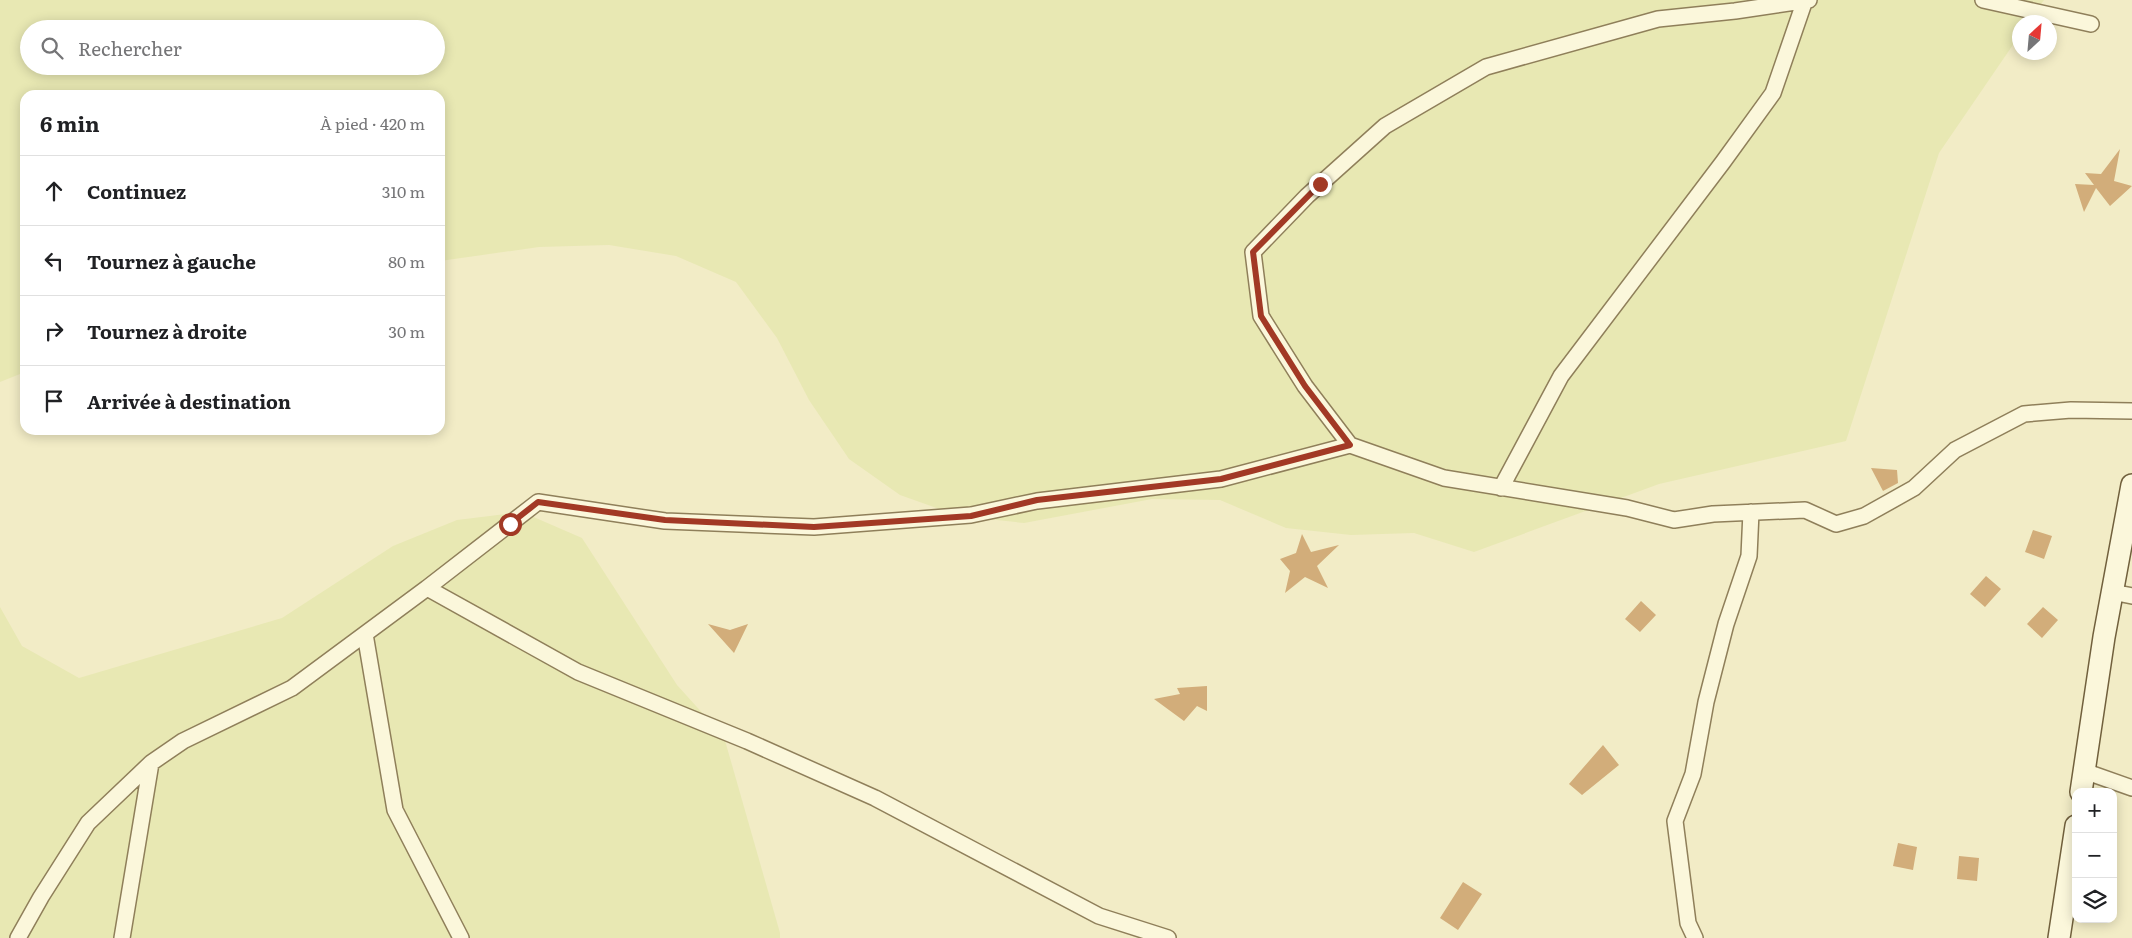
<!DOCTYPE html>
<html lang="fr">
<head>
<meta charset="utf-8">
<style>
	body { margin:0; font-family:Literata,serif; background:#f6f6f6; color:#202124 }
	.controls { position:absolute; right:15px; bottom:15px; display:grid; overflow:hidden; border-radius:10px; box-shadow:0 2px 12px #0003 }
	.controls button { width:45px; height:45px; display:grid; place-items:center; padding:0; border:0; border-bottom:1px solid #e0e0e0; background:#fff; color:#202124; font:25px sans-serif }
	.compass { position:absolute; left:2012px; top:15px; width:45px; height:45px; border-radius:50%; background:#fff; box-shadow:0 2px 12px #0003; rotate:26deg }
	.stop { position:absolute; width:15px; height:15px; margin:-11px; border:4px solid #a23925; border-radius:50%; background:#fff }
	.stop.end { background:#a23925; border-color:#fff; box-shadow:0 1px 5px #0008 }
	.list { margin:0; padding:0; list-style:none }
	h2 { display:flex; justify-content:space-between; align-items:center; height:65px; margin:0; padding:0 20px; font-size:21px }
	h2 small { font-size:16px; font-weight:400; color:#757577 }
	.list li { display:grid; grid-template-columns:32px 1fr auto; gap:15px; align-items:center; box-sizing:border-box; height:70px; padding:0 20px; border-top:1px solid #e0e0e0 }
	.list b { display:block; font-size:19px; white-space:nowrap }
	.list em { font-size:16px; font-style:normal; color:#757577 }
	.icon { flex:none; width:28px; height:28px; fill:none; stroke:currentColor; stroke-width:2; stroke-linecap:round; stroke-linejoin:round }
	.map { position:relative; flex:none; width:2132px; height:938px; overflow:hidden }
	.search { position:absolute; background:#fff; box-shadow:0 2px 12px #0003; left:20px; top:20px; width:425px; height:55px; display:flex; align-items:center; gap:12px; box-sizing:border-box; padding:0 18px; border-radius:28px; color:#757577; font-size:19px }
	.panel { position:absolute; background:#fff; box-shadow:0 2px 12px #0003; left:20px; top:90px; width:425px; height:345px; border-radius:15px }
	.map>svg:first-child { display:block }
	.farmland { fill:#e8e8b3; fill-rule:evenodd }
	.building { fill:#d2ad7a }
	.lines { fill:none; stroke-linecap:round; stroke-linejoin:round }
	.street-casing { stroke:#8f7f5a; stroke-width:18 }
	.secondary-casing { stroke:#71603d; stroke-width:24 }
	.street { stroke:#fbf7db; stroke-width:15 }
	.secondary { stroke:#fbf7db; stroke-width:21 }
	.route { stroke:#a23925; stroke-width:6 }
</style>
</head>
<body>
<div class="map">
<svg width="2132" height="938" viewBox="0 0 2132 938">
	<rect width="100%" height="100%" fill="#f2ecc6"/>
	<path class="farmland" d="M0,0H2044L2028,22H2020L2019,36L1939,153L1846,441L1659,484L1474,552L1414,533L1351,535L1286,528L1220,500L1152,499L1024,523L959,516L900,495L849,459L809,400L777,338L736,282L676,256L609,245L539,247L440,261V95H25V372L0,382ZM29,29H436V66H29Z
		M522,512L582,538L677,685L724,737L780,933V938H0V607L22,646L79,678L282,618L393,546L457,520Z"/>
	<path class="building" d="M2120,149L2114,181L2132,186L2110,206L2096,188L2084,212L2075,184L2094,185L2085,173L2101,174Z
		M1871,468L1897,470L1898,483L1883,491Z
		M2033,530L2052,536L2044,559L2025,552Z
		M1302,534L1311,552L1339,545L1317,566L1328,588L1305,577L1285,593L1290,571L1280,559L1296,553Z
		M1986,576L2001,589L1985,607L1970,594Z
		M1641,601L1656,615L1640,632L1625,619Z
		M2043,607L2058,620L2042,638L2027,624Z
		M708,624L730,630L748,624L734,653Z
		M1207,686V711L1197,706L1184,721L1154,699L1180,694L1177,688Z
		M1603,745L1619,765L1582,795L1569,784Z
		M1898,843L1917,847L1913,870L1893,866Z
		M1959,856L1979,858L1977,881L1957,879Z
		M1463,882L1482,894L1458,930L1440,918Z"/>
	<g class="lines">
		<defs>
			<path id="street" d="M1983,0L2091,24
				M1350,445L1305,386L1261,316L1253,252L1307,196L1385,126L1486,67L1658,19L1735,11L1809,0
				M1501,488L1561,376L1723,162L1773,93L1805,0
				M427,588L538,502L665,521L814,527L971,515L1037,501L1221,479L1350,445L1444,478L1627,508L1674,520L1713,514L1805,510L1836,524L1864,516L1914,488L1955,450L2024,414L2071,410L2132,411
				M2112,592L2132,596
				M365,634L395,810L461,938
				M2084,771L2132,788
				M18,938L41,897L88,823L151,763
				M122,938L151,763L183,741L292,688L427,588L578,672L747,741L875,798L1099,916L1168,938
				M1695,938L1688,923L1675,821L1693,774L1706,702L1726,624L1749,556L1751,512"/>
			<path id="secondary" d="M2081,792L2104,637L2132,485
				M2059,938L2076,826"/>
		</defs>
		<use href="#street" class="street-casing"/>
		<use href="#secondary" class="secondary-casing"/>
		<use href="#street" class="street"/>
		<use href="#secondary" class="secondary"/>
	</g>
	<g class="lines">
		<path class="route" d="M510,524L538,502L665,520L814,527L971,516L1037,500L1221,479L1350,445L1305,386L1261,316L1253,252L1320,184"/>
	</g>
</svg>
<div class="controls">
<button>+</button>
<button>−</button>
<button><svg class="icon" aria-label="layers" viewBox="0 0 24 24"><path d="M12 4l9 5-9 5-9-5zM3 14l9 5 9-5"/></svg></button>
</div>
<svg class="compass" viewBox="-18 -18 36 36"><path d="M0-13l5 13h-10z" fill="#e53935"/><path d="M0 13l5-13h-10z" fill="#757577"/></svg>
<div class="stop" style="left:510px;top:524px"></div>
<div class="stop end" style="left:1320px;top:184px"></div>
<div class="search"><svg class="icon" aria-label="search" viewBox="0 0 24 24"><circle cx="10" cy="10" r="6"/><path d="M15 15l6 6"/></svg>Rechercher</div>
<section class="panel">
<h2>6 min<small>À pied · 420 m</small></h2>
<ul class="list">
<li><svg class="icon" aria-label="ahead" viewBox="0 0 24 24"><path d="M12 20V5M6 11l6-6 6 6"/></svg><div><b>Continuez</b></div><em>310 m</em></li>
<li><svg class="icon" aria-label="left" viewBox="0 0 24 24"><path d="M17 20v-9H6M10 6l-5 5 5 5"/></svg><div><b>Tournez à gauche</b></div><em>80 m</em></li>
<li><svg class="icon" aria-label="right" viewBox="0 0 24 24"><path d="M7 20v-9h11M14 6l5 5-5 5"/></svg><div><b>Tournez à droite</b></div><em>30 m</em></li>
<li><svg class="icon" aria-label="arrive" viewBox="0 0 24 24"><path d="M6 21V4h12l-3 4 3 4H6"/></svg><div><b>Arrivée à destination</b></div></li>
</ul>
</section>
</div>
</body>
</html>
